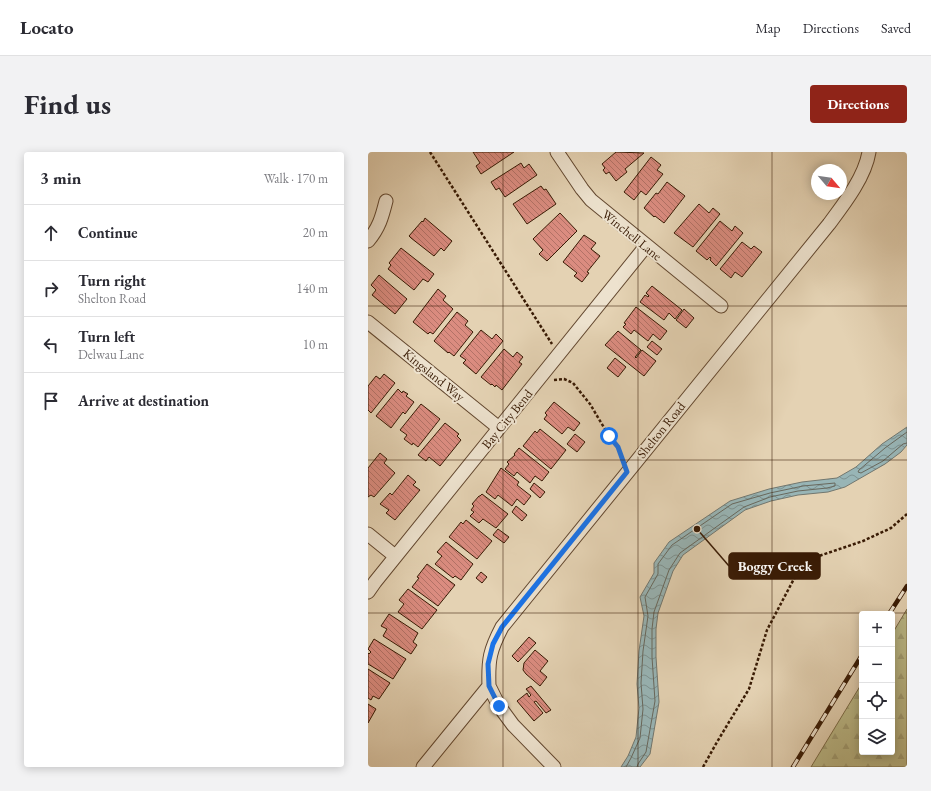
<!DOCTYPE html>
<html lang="en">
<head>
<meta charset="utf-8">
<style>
	body { margin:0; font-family:"EB Garamond",serif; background:#f2f2f3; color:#2b2b33 }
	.controls { position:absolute; right:12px; bottom:12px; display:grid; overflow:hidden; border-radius:4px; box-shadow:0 2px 10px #0003 }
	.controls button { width:36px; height:36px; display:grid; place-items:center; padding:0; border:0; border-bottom:1px solid #e1e1e2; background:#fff; color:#2b2b33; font:20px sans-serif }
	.compass { position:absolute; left:443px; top:12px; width:36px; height:36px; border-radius:50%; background:#fff; box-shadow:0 2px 10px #0003; rotate:119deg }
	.stop { position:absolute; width:12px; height:12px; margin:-9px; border:3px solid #1a73e8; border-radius:50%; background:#fff }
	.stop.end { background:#1a73e8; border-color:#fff; box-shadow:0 1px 4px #0008 }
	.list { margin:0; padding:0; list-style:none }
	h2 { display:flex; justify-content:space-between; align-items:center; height:52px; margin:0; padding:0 16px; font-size:17px }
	h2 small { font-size:13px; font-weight:400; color:#7c7c81 }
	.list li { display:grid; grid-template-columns:26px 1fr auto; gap:12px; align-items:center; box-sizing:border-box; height:56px; padding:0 16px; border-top:1px solid #e1e1e2 }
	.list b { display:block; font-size:15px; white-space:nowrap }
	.list p { margin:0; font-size:13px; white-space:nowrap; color:#7c7c81 }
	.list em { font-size:13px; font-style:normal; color:#7c7c81 }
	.icon { flex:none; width:22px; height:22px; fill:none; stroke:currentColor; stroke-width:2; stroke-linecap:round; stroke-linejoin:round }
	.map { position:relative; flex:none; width:539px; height:615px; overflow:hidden; border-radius:4px }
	header { display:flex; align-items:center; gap:24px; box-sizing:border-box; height:56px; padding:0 20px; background:#fff; border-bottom:1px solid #e1e1e2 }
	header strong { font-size:19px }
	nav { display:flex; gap:22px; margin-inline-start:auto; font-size:14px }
	.intro { display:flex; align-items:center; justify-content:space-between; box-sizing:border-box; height:96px; padding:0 24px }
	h1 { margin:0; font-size:28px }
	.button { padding:10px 18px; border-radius:4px; background:#8f2418; color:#fff; font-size:14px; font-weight:700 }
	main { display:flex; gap:24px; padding:0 24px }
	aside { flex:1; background:#fff; border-radius:4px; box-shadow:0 2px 10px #0003 }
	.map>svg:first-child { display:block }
	.forest { fill:url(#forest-firs); stroke:#7a6a46 }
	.water { fill:url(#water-waves); stroke:#72776f }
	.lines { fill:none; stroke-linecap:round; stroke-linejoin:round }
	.shore { stroke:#68685d; stroke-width:1 }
	.building { fill:url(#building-back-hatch); stroke:#381a04 }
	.minor-casing { stroke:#634830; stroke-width:15 }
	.path { stroke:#381a04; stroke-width:2.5; stroke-dasharray:3 2; stroke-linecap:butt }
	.minor { stroke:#ede2ce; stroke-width:13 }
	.rail-casing { stroke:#381a04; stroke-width:4.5 }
	.rail { stroke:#ede2ce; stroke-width:3; stroke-dasharray:9; stroke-linecap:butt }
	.route { stroke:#1a73e8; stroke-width:5 }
	.grid { fill:none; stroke:#381a04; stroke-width:1; stroke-opacity:0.55 }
	.labels { text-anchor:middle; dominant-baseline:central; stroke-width:4; stroke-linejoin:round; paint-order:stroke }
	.street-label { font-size:13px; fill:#381a04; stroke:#ede2ce }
	.leader { fill:none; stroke:#381a04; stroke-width:1.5 }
	.callout-dot { fill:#381a04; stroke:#ede2ce; stroke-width:1.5 }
	.callout { fill:#381a04; stroke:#381a04; stroke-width:1.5 }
	.callout-label { font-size:14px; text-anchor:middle; font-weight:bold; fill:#fff }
</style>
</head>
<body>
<header>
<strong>Locato</strong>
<nav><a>Map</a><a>Directions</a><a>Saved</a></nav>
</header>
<div class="intro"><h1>Find us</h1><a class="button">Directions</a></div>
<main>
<aside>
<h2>3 min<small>Walk · 170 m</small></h2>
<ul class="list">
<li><svg class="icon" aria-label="ahead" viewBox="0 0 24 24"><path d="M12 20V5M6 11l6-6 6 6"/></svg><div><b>Continue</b></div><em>20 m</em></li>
<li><svg class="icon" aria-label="right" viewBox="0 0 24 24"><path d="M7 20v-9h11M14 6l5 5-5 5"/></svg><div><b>Turn right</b><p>Shelton Road</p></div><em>140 m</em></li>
<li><svg class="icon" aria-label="left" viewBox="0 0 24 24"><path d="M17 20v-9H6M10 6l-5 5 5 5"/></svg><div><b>Turn left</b><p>Delwau Lane</p></div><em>10 m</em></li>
<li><svg class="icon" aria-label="arrive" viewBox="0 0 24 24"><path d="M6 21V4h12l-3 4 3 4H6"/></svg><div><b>Arrive at destination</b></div></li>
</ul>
</aside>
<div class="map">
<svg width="539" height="615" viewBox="0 0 539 615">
	<defs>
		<pattern id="forest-firs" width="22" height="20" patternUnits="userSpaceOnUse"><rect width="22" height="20" fill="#bbba88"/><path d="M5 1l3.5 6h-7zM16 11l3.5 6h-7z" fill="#a29f74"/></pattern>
		<pattern id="water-waves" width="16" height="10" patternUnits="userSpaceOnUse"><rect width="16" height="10" fill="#98b5b6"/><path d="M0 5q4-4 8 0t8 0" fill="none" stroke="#7d9292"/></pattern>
		<pattern id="building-back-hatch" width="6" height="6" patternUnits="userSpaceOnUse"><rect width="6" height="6" fill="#db8c80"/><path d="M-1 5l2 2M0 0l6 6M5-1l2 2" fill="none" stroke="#b37267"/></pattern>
	</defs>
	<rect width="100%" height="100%" fill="#e4d2b3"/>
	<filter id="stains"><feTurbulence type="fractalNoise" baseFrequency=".005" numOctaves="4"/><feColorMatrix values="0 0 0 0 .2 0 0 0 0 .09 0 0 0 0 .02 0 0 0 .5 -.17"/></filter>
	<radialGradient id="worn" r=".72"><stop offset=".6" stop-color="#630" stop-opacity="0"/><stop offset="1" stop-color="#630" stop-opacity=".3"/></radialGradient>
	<path class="forest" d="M539,457V615H443L494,531V600H524V482Z"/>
	<path class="water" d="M539,275V293L533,300L517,312L477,335L460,340L430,343L403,349L377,358L315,403L305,419L290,461L288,477V505L291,550L282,602L272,615H253L260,604L268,585L271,556L269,532L271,499L276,464L272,445L286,421V411L301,390L362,349L401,337L434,330L469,326L488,315L514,292Z"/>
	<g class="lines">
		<path class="shore" d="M539,280L517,296L491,318L490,320L493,321L515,309L535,292L539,291
			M258,615L263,606L272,586L275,557L273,531L275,499L280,464L277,445L290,422V412L304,393L364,352L402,341L435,334L467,331V334L459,336L430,339L402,345L376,355L312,401L301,418L286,460L284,477V505L287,549L278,600L270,612L269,615"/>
	</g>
	<path class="building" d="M105,0H146L113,22L108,14L112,11Z
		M248,0L276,1L257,17L259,20L248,29L241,20L238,22L235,18L237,16L234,12Z
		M283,5L293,13L289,18L295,22L278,43L273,39L266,48L256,40Z
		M153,11L156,16L161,12L169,23L137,45L131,36L128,38L123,30Z
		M299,30L317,44L296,71L287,64L286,65L276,56L288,41L290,42Z
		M173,34L176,38L178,37L188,52L159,72L145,52Z
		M331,52L341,61L345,56L352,62L325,95L306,81Z
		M192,61L209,79L179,109L171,102L175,98L165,87Z
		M57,66L84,89L76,99L73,96L66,104L43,86L41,84L54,69L55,70Z
		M352,69L364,79L367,74L375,81L348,114L342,108L343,106L342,105L339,108L328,99Z
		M216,83L228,91L223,97L232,104L219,120L221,121L214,130L206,124L209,121L195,110Z
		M374,90L383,97L386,94L394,100L374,125L367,120L363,126L352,117Z
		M33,96L66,122L60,130L55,127L46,138L20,117L23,113L21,111Z
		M11,123L39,147L27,162L4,143L8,138L3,133Z
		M284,134L314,158L307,167L301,161L296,168L272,150L277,143L280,145L281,144L278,141Z
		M70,137L78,144L75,148L85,157L65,182L62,180L60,182L45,170Z
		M268,155L299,179L292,188L285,182L280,189L266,178L263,182L255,175L258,172L256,171Z
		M316,157L326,166L318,176L308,168Z
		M89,160L100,169L97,173L105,180L86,204L81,200L80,201L66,189Z
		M113,178L124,187L128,182L135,189L108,222L95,211L98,208L92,204Z
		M250,179L273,198L267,205L268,206L274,198L288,209L276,224L237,193Z
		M284,189L294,197L289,203L279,195Z
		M136,197L145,205L149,200L155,205L151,210L154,212L134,238L128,233L127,235L124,232L123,233L113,225Z
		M247,206L258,215L250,225L239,216Z
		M16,222L27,231L3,261L0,258V234L8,224L12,227Z
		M30,237L34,241L35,239L40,242L38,244L46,250L37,262L35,260L23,276L8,264Z
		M186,250L212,271L206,279L200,275L194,282L176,267L179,263L177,261Z
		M53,252L72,267L50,295L45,291L44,293L36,287L39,283L32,278Z
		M77,271L91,282L89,284L93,288L72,314L61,305L58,309L50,303Z
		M172,277L198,298L183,317L155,294L167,279L169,281Z
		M207,282L217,290L209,300L199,292Z
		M151,296L181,320L174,329L167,324L162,331L149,320L146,324L137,317L141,312L139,310L147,303L146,302Z
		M12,301L19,307L16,311L27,321L6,345L3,343L0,345V316Z
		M133,316L151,330L149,333L163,344L156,353L149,347L144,354L130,343L127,347L118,340Z
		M40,323L48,330L45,333L52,338L27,368L18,361L21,358L12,352L22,341L24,343Z
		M166,331L177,340L172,346L162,337Z
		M114,342L140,362L128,376L115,367L111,371L102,364L106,360L103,358L106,354L104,352L111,344H112Z
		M148,354L159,363L154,369L144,360Z
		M98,368L124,389L109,407L81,385L93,370L95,372Z
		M130,377L141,385L136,391L125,383Z
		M78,390L105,412L93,428L87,424L85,426L67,412L74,404L69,400Z
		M59,412L87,433L70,454L44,435L51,426L49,425Z
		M113,420L119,425L114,431L108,426Z
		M40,437L69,458L54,477L30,460L36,452L31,448Z
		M21,462L50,481L45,490L49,493L43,502L15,484L19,477L13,474Z
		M161,485L168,491L150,510L144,504Z
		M6,487L38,507L25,527L0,512V501L1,502L3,500L0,497Z
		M167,498L180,509L172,519L179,525L172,534L158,522L155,518L156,511Z
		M0,517L22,531L11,547L5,544L3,548L0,546Z
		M163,534L183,558L178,561L168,549L166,550L175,561L166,569L149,549L159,541L161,545L163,543L158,537Z
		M0,552L8,557L0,571Z"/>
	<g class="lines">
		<defs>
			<path id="minor" d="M189,0L214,37L223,48L353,154
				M0,89C11,76 14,65 18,49
				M0,170L131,276
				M0,382L27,404
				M0,440L7,430L278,94
				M121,534L131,554L145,573L186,615
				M55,615L121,534C120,507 122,498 134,475L461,72C476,52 497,25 501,0"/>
		</defs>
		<use href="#minor" class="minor-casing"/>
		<path class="path" d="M62,0L184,192
			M186,228L196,227L205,231L222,252L241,284L250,295L254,307
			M335,615L349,590L381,537L399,478L428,423L451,404L495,389L523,376L539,362"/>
		<use href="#minor" class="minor"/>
		<defs>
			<path id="rail" d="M521,462L539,434
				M425,615L494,503"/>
		</defs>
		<use href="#rail" class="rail-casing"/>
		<use href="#rail" class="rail"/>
	</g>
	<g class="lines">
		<path class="route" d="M131,554L121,534L120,512L125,492L134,475L259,320L250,295L241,284"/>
	</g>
	<path class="grid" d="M135,0V615M270,0V615M404,0V615M0,154H539M0,308H539M0,461H539"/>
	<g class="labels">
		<g class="street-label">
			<text transform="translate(264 83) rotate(39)">Winchell Lane</text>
			<text transform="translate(66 223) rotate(39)">Kingsland Way</text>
			<text transform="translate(139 267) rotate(-51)">Bay City Bend</text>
			<text transform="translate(293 278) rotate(-51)">Shelton Road</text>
		</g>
	</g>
	<path class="leader" d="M329 377L361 414"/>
	<circle class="callout-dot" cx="329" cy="377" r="4"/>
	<rect class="callout" x="361" y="401" width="91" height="26" rx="4"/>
	<g class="callout-label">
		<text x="407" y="419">Boggy Creek</text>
	</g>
	<rect width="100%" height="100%" filter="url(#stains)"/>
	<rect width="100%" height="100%" fill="url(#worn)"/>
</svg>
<div class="controls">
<button>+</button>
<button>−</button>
<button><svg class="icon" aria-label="locate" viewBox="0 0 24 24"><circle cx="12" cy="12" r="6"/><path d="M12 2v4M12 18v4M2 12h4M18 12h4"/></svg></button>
<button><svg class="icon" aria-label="layers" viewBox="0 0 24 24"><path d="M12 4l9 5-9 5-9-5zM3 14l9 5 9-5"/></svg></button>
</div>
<svg class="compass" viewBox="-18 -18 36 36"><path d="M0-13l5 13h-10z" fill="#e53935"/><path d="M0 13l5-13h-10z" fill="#7c7c81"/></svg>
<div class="stop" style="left:241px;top:284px"></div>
<div class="stop end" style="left:131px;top:554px"></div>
</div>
</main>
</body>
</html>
